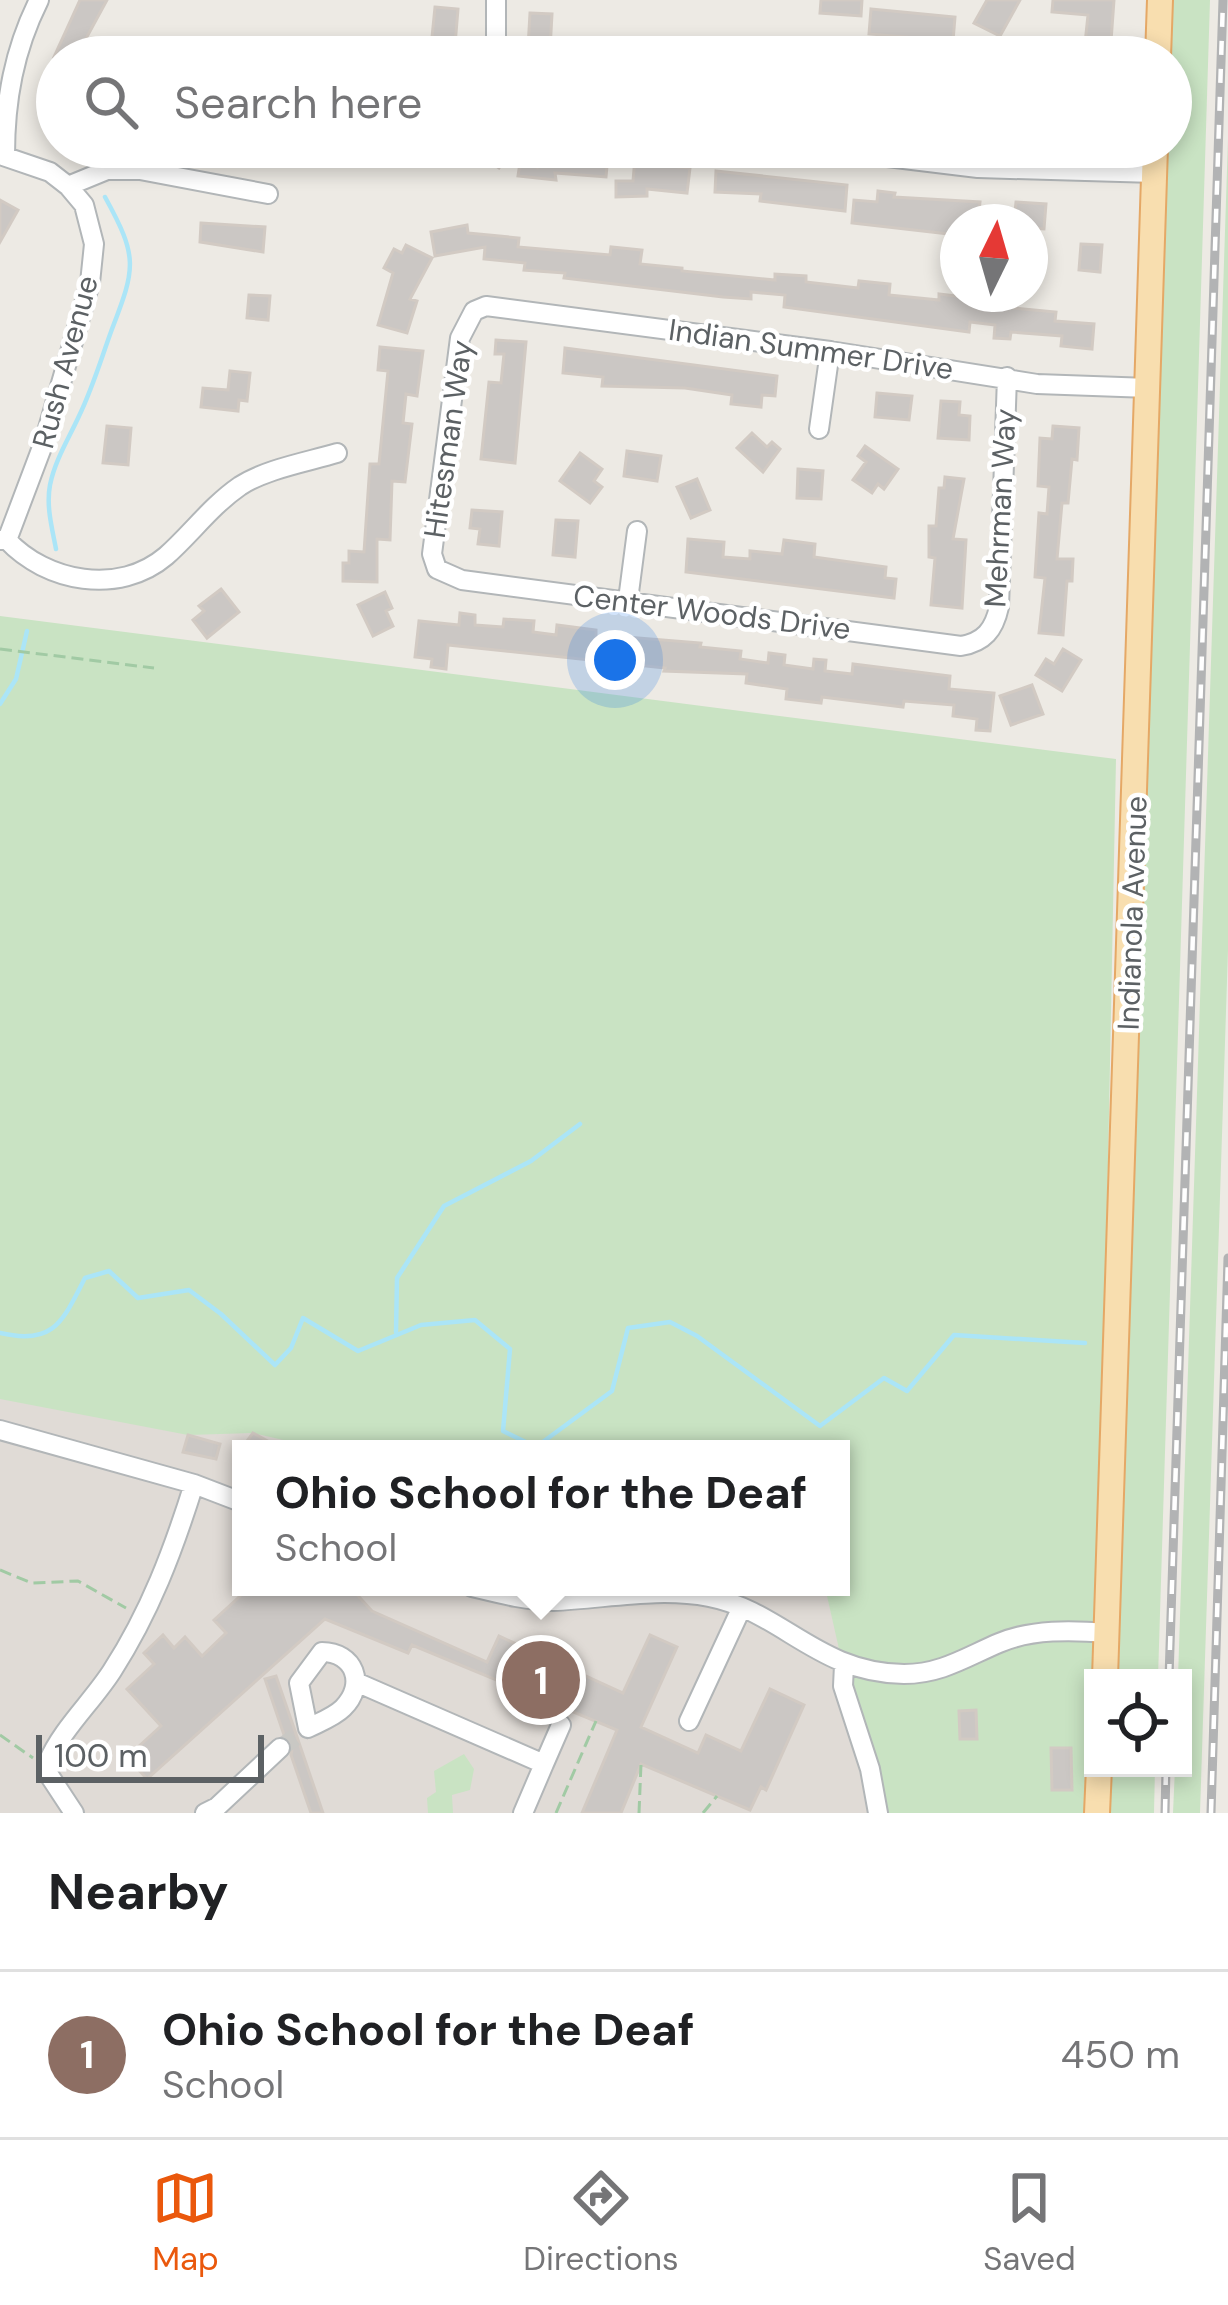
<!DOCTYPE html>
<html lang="en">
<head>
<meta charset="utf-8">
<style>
	body { margin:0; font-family:"DM Sans",sans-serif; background:#f2f2f2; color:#202124 }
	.controls { position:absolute; right:36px; bottom:36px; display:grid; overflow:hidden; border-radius:0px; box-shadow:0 6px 18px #0003 }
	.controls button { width:108px; height:108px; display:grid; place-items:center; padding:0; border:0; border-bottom:3px solid #e0e0e0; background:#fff; color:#202124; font:60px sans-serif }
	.compass { position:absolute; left:940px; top:204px; width:108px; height:108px; border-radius:50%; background:#fff; box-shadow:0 6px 18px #0003; rotate:5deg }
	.scale { position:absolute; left:36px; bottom:30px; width:228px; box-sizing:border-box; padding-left:12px; border:6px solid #5c6164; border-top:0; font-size:33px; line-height:42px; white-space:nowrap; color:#5c6164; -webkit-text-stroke:9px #fff; paint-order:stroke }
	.you { position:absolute; left:615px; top:660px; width:42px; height:42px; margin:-30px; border:9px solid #fff; border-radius:50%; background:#1a73e8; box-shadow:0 0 0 18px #1a73e833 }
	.badge { display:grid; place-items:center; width:78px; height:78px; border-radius:50%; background:#ea580c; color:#fff; font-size:39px; font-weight:700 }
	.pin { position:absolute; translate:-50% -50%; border:6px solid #fff; box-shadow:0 3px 12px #0006 }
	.popup { position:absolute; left:232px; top:1440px; width:618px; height:156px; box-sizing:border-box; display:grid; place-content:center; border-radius:0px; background:#fff; filter:drop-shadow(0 3px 9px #0005); font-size:39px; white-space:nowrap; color:#757577 }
	.popup b { font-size:45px; color:#202124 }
	.popup::after { content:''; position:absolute; left:50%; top:100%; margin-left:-24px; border:24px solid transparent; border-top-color:#fff }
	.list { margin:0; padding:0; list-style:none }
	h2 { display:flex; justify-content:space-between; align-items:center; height:156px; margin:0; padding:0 48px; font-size:51px }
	h2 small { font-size:39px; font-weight:400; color:#757577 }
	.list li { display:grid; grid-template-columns:78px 1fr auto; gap:36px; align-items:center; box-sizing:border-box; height:168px; padding:0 48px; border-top:3px solid #e0e0e0 }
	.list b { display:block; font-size:45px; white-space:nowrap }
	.list p { margin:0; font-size:39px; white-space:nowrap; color:#757577 }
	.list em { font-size:39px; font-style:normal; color:#757577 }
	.icon { flex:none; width:66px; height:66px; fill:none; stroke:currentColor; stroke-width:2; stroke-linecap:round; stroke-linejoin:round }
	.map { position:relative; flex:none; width:1228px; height:1813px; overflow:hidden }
	.search { position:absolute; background:#fff; box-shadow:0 6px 18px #0003; left:36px; right:36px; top:36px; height:132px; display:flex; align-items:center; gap:30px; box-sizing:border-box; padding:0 42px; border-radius:66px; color:#757577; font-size:45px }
	.sheet { height:324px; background:#fff }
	nav { display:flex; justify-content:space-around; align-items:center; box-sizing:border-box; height:168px; border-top:3px solid #e0e0e0; background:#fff; font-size:33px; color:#757577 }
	nav a { display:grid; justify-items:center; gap:6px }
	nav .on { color:#ea580c }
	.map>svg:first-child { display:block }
	.education { fill:#e0dbd6 }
	.green { fill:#c9e3c3 }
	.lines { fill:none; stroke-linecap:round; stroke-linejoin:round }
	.stream { stroke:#abe5f7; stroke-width:4.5 }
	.building { fill:#cbc7c4; stroke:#d2cac3; stroke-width:3 }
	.minor-tunnel { stroke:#c9c8c4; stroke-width:18; stroke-dasharray:18 9; stroke-linecap:butt }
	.minor-casing { stroke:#b2b6b8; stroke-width:22 }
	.major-casing { stroke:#e5a866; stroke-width:28 }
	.path { stroke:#a1caa4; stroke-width:3; stroke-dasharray:12 6; stroke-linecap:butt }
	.minor { stroke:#fff; stroke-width:18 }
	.major { stroke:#f8deaf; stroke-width:24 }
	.rail-casing { stroke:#b2b3b4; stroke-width:9 }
	.rail { stroke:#fff; stroke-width:4.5; stroke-dasharray:14; stroke-linecap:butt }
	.labels { text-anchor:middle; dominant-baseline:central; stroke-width:9; stroke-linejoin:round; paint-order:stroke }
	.street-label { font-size:30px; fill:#5c6164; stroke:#fff }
</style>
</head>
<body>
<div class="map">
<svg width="1228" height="1813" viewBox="0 0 1228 1813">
	<rect width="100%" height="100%" fill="#edeae4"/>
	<path class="education" d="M0,1367L409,1449H241V1587H841L1074,1813H0Z"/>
	<path class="green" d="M1170,0H1210L1158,1678H1116L1165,147H1171Z
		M1228,139V950L1200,1813H1173L1175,1768H1183V1678H1178Z
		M0,616L1116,759L1100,1570L1089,1813H876L825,1587H841V1449H322L253,1433L188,1435L0,1399Z
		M464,1754L474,1769L470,1790L452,1795L453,1813H428L427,1798L436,1792L434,1771Z
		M1112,1768H1155L1154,1813H1110Z"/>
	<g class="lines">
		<path class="stream" d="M56,549C52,528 46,506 50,485C55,460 69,438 79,416C93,387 101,359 112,329C136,267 138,257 105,197
			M0,704L16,679L27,631
			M396,1332L397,1278L444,1206L531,1161L580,1124
			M0,1333C55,1346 63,1320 85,1278L109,1271L138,1298L189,1290L221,1314L275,1365L291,1348L303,1318L358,1351L421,1325L475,1320L510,1349L503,1431L536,1447L612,1391L628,1328L670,1322L697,1336L820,1426L884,1378L907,1391L954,1335L1085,1343"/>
	</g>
	<path class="building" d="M80,0H107L76,57H54Z
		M821,0H862L861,16L820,13Z
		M987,0H1020L1000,36L974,23Z
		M1053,0H1114L1110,55L1084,53L1088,15L1052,12Z
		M435,7L458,9L454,57H430Z
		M871,9L955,17L953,41L869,34Z
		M530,13L552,14L550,50L528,48Z
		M673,43L721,48V57H671Z
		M576,45L614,48V57H575Z
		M469,147H514L499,168Z
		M539,147L608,155L606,177L555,173L556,180L518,176L521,156L537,167Z
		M635,158L651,160V164L690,168L687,193L647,189V196L616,197V181H633Z
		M716,171L847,185L845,211L760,201L761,194L715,192Z
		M878,191L895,193L894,197L980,202L978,222H958V235L852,223L854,200L877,202Z
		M0,200L18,210L0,242Z
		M1016,202L1046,204L1044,229L1030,228V222H1014Z
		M201,223L265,227L263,252L200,242Z
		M467,225L468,233L519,238L518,247L610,255L611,247L642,250L640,264L682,268V271L775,280V274L806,276V282L858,288L859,281L890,284L889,295L939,300V294L1014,303V308L1056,312L1055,321L1094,324L1092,349L1061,346L1062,336L1011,332L1010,339L994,338L995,325L970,322L969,332L784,307L785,295L751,292V299L723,297L564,278L565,273L524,270L525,263L484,259L485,247L435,256L431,232Z
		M1081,244L1102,245L1100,272L1079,270Z
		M406,245L432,258L410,299L417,301L407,333L378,325L393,273L384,268L394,249L402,253Z
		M249,295L270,296L268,320L247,318Z
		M496,340L526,342L515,463L481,459L489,382L501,383L504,354H495Z
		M380,347L423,351L417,396L406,394L403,423L412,424L405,482L392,481L390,540L377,539V582L343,581V563H349V551L364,552L370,464H379L388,371L378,370Z
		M565,348L777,376L775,396L762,395L761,407L731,404L732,395L685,388L602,386L603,377L563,373Z
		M230,371L250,373L247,401L239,400L238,411L201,407L203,388L228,390Z
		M877,393L912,396L909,420L875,417Z
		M941,401L960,402L959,415L970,416L969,440L938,438Z
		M107,426L131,428L128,465L103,463Z
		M1053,426L1079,428L1077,460L1072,459L1068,503H1062L1057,559H1073L1072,581H1067L1063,635L1039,633L1045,578L1035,577L1039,513L1047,514L1049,487L1038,486L1040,438L1052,439Z
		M752,433L767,447L772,442L780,449L763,472L737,448Z
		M865,446L898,469L884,489L878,484L872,493L853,480L866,462L858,456Z
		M627,451L661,456L657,481L624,476Z
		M580,453L602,469L594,481L602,487L590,503L560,481Z
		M798,469L823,471L821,499L797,498Z
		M945,477L964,479L953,539L966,540L962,608L931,605L935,558L929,557V526H936L939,488H944Z
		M697,479L710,510L691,518L677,487Z
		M472,510L502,512L499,546L478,544L480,529L470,528Z
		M556,520L578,521L575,557L553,555Z
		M688,539L724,542L723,557L750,559V551L782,554L784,540L815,544L814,557L886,567L885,578L896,579L894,598L686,572Z
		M221,589L239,612L207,638L193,620L204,611L199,606Z
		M385,592L392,608L386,611L393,626L373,636L358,605Z
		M460,613L475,615V625L503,627L504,619L534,621L533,632L556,635L557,625L596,630V640L626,642L627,637L701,643L700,647L741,651L740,659L768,663L769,653L785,655L784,665L813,669L814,659L826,660L825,671L852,674L853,664L950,676L949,689L994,693L990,731L976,730L977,719L953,716L954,705L904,701L903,707L822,697L821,703L786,699L787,689L746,683L747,674L664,671L665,668L448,645L446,669L431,667L432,659L415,657L419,621L459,625Z
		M1063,649L1081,660L1062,691L1036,675L1046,659L1054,664Z
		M1032,685L1043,714L1011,725L1000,696Z
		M253,1433L282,1449H241Z
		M188,1435L220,1444L216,1459L183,1452Z
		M250,1587H350L372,1611L487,1662L499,1636L623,1693L650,1635L677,1647L641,1727L698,1753L706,1735L741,1751L770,1689L804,1705L766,1790L761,1787L750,1810L641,1764L621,1813H582L617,1730L412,1645L408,1653L325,1619L147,1779L127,1757L161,1726L127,1689L154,1664L144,1653L163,1635L174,1648L185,1637L202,1656L226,1633L214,1620Z
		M276,1676L295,1731L323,1813H311L291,1755L293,1744L284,1735L265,1679Z
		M976,1710L977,1739H960L959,1711Z
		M1051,1748H1071L1072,1790H1052Z"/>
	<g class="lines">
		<path class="minor-tunnel" d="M280,1748L308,1728"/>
		<defs>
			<path id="minor" d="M496,57V0
				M805,147L978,168L1155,173
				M0,155L50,172L68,186L107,170H140L268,194
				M5,155C5,100 14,50 39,0
				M1007,377L999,607C994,630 984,642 961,646L462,580L437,569L432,554L460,338L474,311L486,306L830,351L1037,384L1149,388
				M819,429L830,351
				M0,540H7C46,582 119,596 166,556C191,534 211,506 240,486C266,469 307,462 337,453
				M7,540L44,442L90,283L94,244L84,205L68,186
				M628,600L637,531
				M0,1430L194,1484L241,1502
				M472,1587C497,1593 527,1601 553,1601C605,1599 658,1587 709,1597C782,1611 817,1673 904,1674C941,1674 966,1657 999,1643C1032,1629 1072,1630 1107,1633
				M322,1652C354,1652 367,1684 343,1708C334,1717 320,1722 308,1728L299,1683Z
				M844,1665L843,1686L870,1769L878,1813
				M356,1682L544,1764L561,1725
				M689,1721L741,1609
				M74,1813L47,1772L48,1762C62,1729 92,1702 112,1671C150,1612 173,1551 194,1484
				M205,1813L217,1807L280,1748
				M523,1813L544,1764"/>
			<path id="major" d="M1158,57L1160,0
				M1105,1678L1155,147
				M1097,1813L1099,1768"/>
		</defs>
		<use href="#minor" class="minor-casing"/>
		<use href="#major" class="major-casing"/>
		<path class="path" d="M0,649L154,668
			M0,1570L32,1583L78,1581L126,1608
			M0,1735L33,1758
			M556,1813L596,1721
			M639,1813L641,1764
			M703,1813L717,1796"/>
		<use href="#minor" class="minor"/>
		<use href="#major" class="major"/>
		<defs>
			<path id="rail" d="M1169,1678L1223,0
				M1165,1813L1166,1768
				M1211,1813L1228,1258"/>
		</defs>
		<use href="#rail" class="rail-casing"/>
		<use href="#rail" class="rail"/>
	</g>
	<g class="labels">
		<g class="street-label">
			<text transform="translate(811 349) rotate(8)">Indian Summer Drive</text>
			<text transform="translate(65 362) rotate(-75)">Rush Avenue</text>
			<text transform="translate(448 439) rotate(-82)">Hitesman Way</text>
			<text transform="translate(1000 508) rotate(-87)">Mehrman Way</text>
			<text transform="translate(712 612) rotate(7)">Center Woods Drive</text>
			<text transform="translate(1132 913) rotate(-88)">Indianola Avenue</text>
		</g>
	</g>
</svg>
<div class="controls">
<button><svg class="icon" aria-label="locate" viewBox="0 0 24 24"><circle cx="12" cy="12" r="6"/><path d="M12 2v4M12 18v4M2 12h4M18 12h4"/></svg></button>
</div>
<svg class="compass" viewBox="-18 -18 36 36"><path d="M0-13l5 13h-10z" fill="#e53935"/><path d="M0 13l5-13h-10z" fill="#757577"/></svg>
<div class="scale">100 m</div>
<div class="you"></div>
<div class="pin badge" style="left:541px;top:1680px;background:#8d6e63">1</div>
<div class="popup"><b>Ohio School for the Deaf</b>School</div>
<div class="search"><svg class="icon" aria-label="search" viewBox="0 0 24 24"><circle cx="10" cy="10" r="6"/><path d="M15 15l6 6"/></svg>Search here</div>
</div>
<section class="sheet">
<h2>Nearby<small></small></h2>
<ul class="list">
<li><span class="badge" style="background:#8d6e63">1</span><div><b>Ohio School for the Deaf</b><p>School</p></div><em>450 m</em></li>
</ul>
</section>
<nav>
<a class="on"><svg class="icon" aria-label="map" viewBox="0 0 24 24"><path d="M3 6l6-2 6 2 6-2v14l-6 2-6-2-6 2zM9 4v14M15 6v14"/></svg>Map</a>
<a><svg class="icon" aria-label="directions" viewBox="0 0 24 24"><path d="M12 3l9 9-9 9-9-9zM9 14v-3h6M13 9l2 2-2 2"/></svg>Directions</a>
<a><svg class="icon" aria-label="saved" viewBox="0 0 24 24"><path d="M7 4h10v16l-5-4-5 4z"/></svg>Saved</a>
</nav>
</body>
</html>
